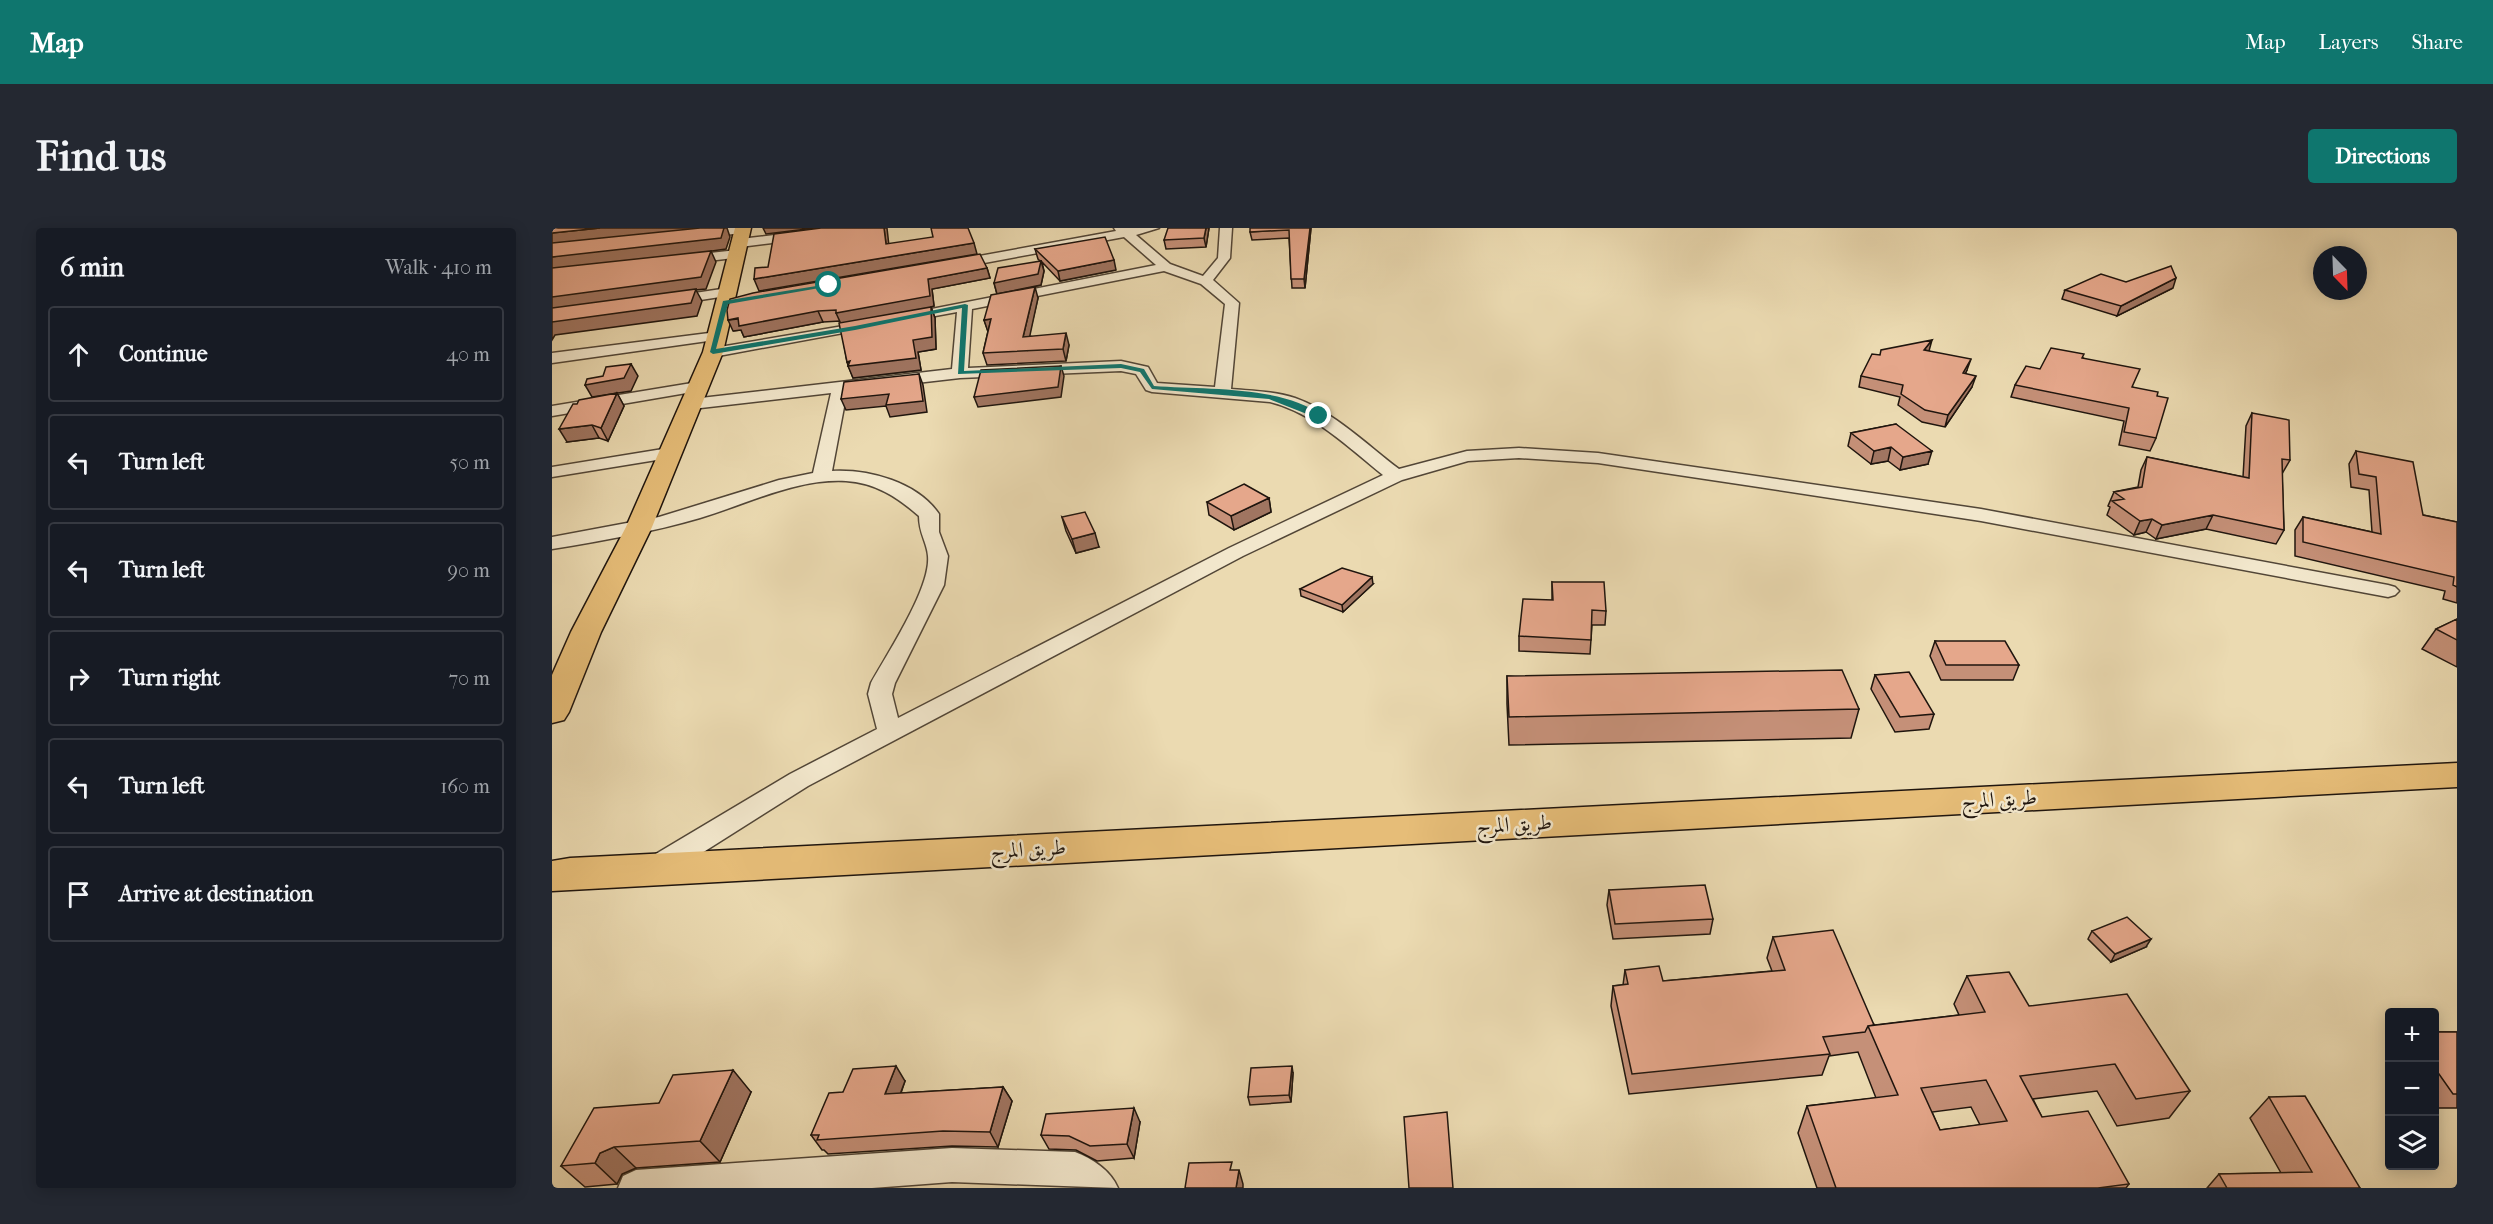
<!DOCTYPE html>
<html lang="en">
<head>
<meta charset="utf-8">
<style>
	body { margin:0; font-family:"IM FELL French Canon",Amiri,serif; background:#242831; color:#f1f3f6 }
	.controls { position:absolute; right:18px; bottom:18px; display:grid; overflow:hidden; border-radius:6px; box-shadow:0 3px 15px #0003 }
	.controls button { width:54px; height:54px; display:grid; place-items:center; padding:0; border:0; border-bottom:2px solid #363941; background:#171b24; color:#f1f3f6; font:30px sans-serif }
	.compass { position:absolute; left:1761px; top:18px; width:54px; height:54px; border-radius:50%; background:#171b24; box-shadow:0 3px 15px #0003; rotate:157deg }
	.stop { position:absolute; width:18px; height:18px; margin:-14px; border:4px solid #0f766e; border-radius:50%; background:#fff }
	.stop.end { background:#0f766e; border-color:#fff; box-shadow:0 2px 6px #0008 }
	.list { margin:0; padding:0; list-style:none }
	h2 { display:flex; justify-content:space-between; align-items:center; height:78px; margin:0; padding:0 24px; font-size:26px }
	h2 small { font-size:20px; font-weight:400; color:#9ea1a6 }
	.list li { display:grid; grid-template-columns:39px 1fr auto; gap:18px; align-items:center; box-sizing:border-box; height:96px; margin:0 12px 12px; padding:0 12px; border:2px solid #363941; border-radius:6px }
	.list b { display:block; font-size:22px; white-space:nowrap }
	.list em { font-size:20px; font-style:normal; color:#9ea1a6 }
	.icon { flex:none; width:33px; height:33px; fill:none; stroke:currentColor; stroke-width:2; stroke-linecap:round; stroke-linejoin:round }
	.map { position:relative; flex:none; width:1905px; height:960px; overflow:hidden; border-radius:6px }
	header { display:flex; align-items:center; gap:36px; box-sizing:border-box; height:84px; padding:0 30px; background:#0f766e; color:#fff }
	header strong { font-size:28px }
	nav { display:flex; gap:33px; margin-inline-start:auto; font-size:21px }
	.intro { display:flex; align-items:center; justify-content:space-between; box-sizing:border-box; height:144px; padding:0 36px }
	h1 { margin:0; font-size:42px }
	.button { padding:15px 27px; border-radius:6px; background:#0f766e; color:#fff; font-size:21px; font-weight:700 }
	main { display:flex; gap:36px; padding:0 36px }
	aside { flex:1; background:#171b24; border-radius:6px; box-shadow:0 3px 15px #0003 }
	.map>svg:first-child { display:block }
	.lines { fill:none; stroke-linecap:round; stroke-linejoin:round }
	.street-casing { stroke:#524637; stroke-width:3 }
	.primary-casing { stroke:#1f150e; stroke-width:3 }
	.highway-casing { stroke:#1f150e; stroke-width:3 }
	.street { fill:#f2e7cc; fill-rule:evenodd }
	.primary { fill:#e6bd78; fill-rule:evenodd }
	.highway { fill:#e6bd78; fill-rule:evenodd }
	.wall { fill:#c59078; stroke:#1f150e; stroke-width:1.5; fill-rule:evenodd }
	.shaded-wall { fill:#a07561; stroke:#1f150e; stroke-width:1.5 }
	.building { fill:#e5a78b; stroke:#1f150e; stroke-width:1.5; fill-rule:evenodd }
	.route { fill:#0f766e }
	.labels { text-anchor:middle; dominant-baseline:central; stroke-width:5; stroke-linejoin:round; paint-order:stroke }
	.street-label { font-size:21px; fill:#1f150e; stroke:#f2e7cc }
</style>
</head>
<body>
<header>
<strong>Map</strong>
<nav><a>Map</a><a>Layers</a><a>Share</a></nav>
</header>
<div class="intro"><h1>Find us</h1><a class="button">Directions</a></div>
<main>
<aside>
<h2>6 min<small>Walk · 410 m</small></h2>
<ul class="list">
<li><svg class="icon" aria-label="ahead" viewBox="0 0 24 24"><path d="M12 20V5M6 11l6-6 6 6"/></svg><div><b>Continue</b></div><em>40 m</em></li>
<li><svg class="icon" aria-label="left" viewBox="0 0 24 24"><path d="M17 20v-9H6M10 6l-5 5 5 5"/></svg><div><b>Turn left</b></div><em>50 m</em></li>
<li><svg class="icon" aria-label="left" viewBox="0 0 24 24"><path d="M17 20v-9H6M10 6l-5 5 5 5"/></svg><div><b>Turn left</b></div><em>90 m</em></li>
<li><svg class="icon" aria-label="right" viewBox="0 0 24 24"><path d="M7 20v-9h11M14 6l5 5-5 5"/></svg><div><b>Turn right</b></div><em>70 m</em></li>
<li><svg class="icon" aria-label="left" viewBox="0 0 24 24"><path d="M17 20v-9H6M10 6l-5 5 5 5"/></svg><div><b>Turn left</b></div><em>160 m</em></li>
<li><svg class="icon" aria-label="arrive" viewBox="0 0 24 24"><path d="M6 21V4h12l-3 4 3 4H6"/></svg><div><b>Arrive at destination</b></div></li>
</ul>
</aside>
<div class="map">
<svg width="1905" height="960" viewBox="0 0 1905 960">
	<rect width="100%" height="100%" fill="#ebdab1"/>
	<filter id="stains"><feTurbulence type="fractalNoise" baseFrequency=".00333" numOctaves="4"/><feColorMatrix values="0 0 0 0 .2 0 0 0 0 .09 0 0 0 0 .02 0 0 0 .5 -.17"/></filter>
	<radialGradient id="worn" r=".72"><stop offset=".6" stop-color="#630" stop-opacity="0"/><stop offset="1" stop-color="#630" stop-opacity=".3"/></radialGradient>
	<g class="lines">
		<defs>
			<path id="street" d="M166,0H196L197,1L191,5L143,10L137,6L143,2Z
				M282,0H318L312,4L188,19L182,15L188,11Z
				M562,0H607L584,7L618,36L651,48L666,30L668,0H680L678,30L661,52L687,75L679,161C700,163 722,163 743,170C782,184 815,217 847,241L915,223L967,220L1046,225L1429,281L1836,357L1843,359L1847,363L1843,367L1836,369L1429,293L1200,258L1046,235L967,230L916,233L850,252L691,328L256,558L112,649L102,652L92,649L88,641L92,633L238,546L325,501L316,466L319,455C335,426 379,360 376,328C375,314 367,306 367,288C345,269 324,255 294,253C245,250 195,276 148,290C100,304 50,313 0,321V309L107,289L227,252L261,245L279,165L140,181L132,176L140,171L400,141L405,84L161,129L153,124L156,121L303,96L604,37L572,9L400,41L393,37L400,33L564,3ZM612,43L649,56L673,76L663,159L605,155L596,139L569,133L416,140L420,81ZM569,143L584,146L594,162L600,164L718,174C762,185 796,219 831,247L677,320L346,490L340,466L343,455L392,357L396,328L387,304V286C365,254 317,241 280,243L295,163L408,150Z
				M185,22L191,26L190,29L131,36L125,32L131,28Z
				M176,60L181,61V67L116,77L109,73L116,69Z
				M165,104L172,108L170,111L0,135V125Z
				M146,154L154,159L152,162L0,188V178Z
				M117,220L123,221L126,225L123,229L0,249V239Z
				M400,920L523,924C541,931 558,942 566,960L400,954L320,960H66L71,948L84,942Z"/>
			<path id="primary" d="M183,0H199L171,124L100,299L49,404L17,484L12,492L0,495V447L19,404L74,299L151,124Z"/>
			<path id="highway" d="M1905,535V559L0,663V633L18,630Z"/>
		</defs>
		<use href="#street" class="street-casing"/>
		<use href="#primary" class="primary-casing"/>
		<use href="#highway" class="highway-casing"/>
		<use href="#street" class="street"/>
		<use href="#primary" class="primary"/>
		<use href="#highway" class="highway"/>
	</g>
	<path class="wall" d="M657,0L654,19L614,21L612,12Z
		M759,0L753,60H740L737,10L700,12L698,4Z
		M483,21L564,42L508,53L490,34L492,43L489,57L445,66L442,55L488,33L486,31Z
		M435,40L438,50L380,61L382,78L379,79L383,90L384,121L366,124L369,142L301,150L295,134L288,93L271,94L192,109L189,102L181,103Z
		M1621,60L1565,88L1510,71L1513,62Z
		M486,70L477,108L517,117L514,133L435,137L431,125L436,103L432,92Z
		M1377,123L1415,142L1413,146L1420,159L1393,199L1370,194L1346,177L1348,169L1307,159L1309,148L1328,127Z
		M1531,130L1580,159L1605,168L1604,210L1598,223L1567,217L1572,193L1459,169L1463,157L1488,141Z
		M65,165L72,178L56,213L47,210L15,214Z
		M1700,185L1738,232L1730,246L1732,302L1724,316L1654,301L1604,311L1594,304L1582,307L1555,287L1558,279L1556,278L1562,264L1586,259L1589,242L1595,229L1691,249L1694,198Z
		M1344,196L1376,236L1348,242L1336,233L1319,236L1296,218L1299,205Z
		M1804,223L1871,287L1905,294V375L1891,371L1893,363L1743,328V302L1751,289L1820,304L1817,262L1799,259L1797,236Z
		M717,270L719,284L682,302L657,287L655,274Z
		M510,289L547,319L524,325L514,303Z
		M1000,354L1054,383L1053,397H1040L1038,426L967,423V408L1000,372Z
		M821,356L791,384L749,368L748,361Z
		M1905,391V439L1870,421L1884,401Z
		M1383,413L1467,437L1461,452H1389L1378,428Z
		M1323,447L1382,486L1377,501L1343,504L1319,461Z
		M955,448L1307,481L1299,510L957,517L955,476Z
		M1057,662L1161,691L1158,706L1061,711L1055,677Z
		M1540,703L1594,719L1559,734L1536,711Z
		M1221,709L1323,797L1407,787L1402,776L1415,748L1477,778L1638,863L1617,890L1565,898L1545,863L1481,871L1490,889L1577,956L1574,960H1265L1246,905L1255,878L1324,870L1306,824L1277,828L1270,847L1077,866L1059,778L1061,758L1071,757L1073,742L1111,753L1220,743L1215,730ZM1419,879L1428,897L1388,902L1380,884Z
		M1882,804H1905V880H1885L1882,876Z
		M741,845L739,874L698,877L696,869Z
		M353,853L349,865L451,859L460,873L446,919L400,918L276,926L272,922H270L259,907L291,864Z
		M199,864L168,934L84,940L70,946L65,956L33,959L9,938L107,875Z
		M1717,869L1808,960H1655L1667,946L1729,945L1698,890Z
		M588,894L582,930L545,933L524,922L497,921L489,907Z"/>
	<path class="shaded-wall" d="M48,0H164L0,17V5Z
		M172,0H175L178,9L174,21L159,23L164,34L154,61L144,62L150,73L145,88L3,107L0,112V29Z
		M211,0H263L214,6Z
		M332,0H335L338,27L334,16Z
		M654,0H657L654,19L652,10Z
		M758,0H759L753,60L752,51Z
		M422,15L425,26L207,63L202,51Z
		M562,32L564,42L508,53L506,43Z
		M489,33L492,43L489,57L445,66L442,55Z
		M435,40L438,50L380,61L382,78L379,79L383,90L384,121L366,124L369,142L301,150L296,138L289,96L284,85L376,51Z
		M1624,50L1621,60L1565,88L1569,78Z
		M483,59L486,70L475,121L471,109Z
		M266,83L271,94L192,109L189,102L181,103L176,92Z
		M439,91L436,104L432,92Z
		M514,105L517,117L514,133L511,121Z
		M1380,112L1377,123L1372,122Z
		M1419,131L1415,142L1408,157L1411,145Z
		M79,136L86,148L79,163L40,169L33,157Z
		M509,138L512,148L509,169L426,179L422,169Z
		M367,146L371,157L375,184L338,189L334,178L294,182L289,171Z
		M1424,148L1420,159L1393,199L1396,187Z
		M65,165L72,178L56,213L49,200Z
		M40,197L47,210L15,214L7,201Z
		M1339,219L1336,233L1319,236L1322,223Z
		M1380,223L1376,236L1348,242L1351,229Z
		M717,270L719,284L682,302L679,288Z
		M1661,287L1654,301L1604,311L1610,297Z
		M1600,291L1594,304L1582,307L1588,293Z
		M543,305L547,319L524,325L520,311Z
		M820,349L821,356L791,384L790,377Z
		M1599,711L1594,719L1559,734L1563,726Z
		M344,838L353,853L343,880L333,866Z
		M740,838L741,845L739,874L737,867Z
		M181,842L199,864L168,934L148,913Z
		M451,859L460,873L446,919L438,904Z
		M582,880L588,894L582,930L575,916Z
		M62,919L84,940L70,946L65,956L43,935L48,925Z
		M687,942L691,956V960H684Z"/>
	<path class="building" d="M0,0H48L0,5Z
		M148,0H172L169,10L0,29V15Z
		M269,0H332L334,16L381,9L379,0H416L422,15L202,51L203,40L216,39L222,6Z
		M616,0H654L652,10L612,12Z
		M698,0H758L752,51H739L737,2L698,4Z
		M553,9L562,32L506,43L483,21Z
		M159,23L149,49L0,69V40Z
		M428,26L435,40L376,51L378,68L284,85V82L266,83L187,98L186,90L176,92L175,82L178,71L201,65Z
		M489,33L486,46L442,55L446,40Z
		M1619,38L1624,50L1569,78L1513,62L1549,46L1574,54Z
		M483,59L471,109L514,105L511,121L431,125L439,91L432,92L439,67Z
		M144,61L139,75L0,94V80Z
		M379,79L380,109L361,112L364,130L296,138L298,133L295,134L287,95Z
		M1380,112L1372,122L1419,131L1411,145L1424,148L1396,187L1373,182L1349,166L1351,157L1309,148L1320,126L1328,127L1329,122Z
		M1499,120L1532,126L1530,130L1588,141L1580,159L1606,164L1605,168L1616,170L1604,210L1572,204L1577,180L1463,157L1474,138L1488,141Z
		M79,136L72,150L33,157L35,151L51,148L54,139Z
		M509,138L506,159L422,169L429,142Z
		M367,146L371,173L334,177L337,166L289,171L292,154Z
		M65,165L49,200L40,197L7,201L21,176H25L27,172Z
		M1700,185L1737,192L1738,232L1730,231L1732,302L1661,287L1610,297L1600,291L1588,293L1560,273L1572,271L1562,264L1590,259L1595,229L1697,250Z
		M1344,196L1380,223L1351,229L1339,219L1322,223L1299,205Z
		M1804,223L1861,234L1871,287L1905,294V359L1901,357L1902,349L1751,314V289L1829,306L1824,249L1807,246Z
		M692,256L717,270L679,288L655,274Z
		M533,284L543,305L520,311L510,289Z
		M790,340L820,349L790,377L748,361Z
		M1000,354H1052L1054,383L1040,382L1039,412L967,408L971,371L1001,372Z
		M1905,391V412L1884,401Z
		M1383,413H1453L1467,437H1394Z
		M1290,442L1307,481L957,489L955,448Z
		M1357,444L1382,486L1348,489L1323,447Z
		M1153,657L1161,691L1063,696L1057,662Z
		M1575,689L1599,711L1563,726L1540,703Z
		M1281,702L1322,797L1316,798L1313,804L1271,809L1278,826L1080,846L1061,758L1076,756L1073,742L1107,738L1111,753L1233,742L1221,709Z
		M1457,744L1477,778L1575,766L1638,863L1584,871L1563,836L1468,848L1490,889L1536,883L1577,956L1546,960H1284L1255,878L1346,867L1316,798L1433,784L1415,748ZM1434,852L1455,893L1388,902L1369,860Z
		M1882,804H1905V866H1901L1882,839Z
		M344,838L333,866L451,859L438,904L391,903L265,912L267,907H259L277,865L291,864L301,841Z
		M740,838L737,867L696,869L699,840Z
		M181,842L148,913L62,919L48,925L43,935L9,938L42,880L107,875L121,847Z
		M1753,868L1808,960H1675L1667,946L1760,944L1717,869Z
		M582,880L575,916L538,918L517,908L489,907L494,886Z
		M895,884L901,960H857L852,889Z
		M680,934L678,942H687L684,960H633L637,935Z"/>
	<path class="route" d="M277,56L279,58L176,76L164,121L303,98L413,76L416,77L412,143L569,136L592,141L602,158C653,162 729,157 771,188L765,190L717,171L600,161L588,144L569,140L406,146L410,80L303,102L161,126L158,124L171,73Z"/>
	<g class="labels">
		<g class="street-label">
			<text transform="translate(1447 571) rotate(-3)">طريق المرج</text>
			<text transform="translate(962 596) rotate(-3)">طريق المرج</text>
			<text transform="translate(476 621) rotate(-3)">طريق المرج</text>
		</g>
	</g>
	<rect width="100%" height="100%" filter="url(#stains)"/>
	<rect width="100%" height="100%" fill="url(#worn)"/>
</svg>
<div class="controls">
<button>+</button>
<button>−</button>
<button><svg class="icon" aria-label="layers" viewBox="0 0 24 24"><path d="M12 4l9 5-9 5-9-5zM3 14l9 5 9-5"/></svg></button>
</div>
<svg class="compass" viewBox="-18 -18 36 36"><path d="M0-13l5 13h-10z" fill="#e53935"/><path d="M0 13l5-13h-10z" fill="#9ea1a6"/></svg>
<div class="stop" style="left:277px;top:57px"></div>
<div class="stop end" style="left:767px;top:188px"></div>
</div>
</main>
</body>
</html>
